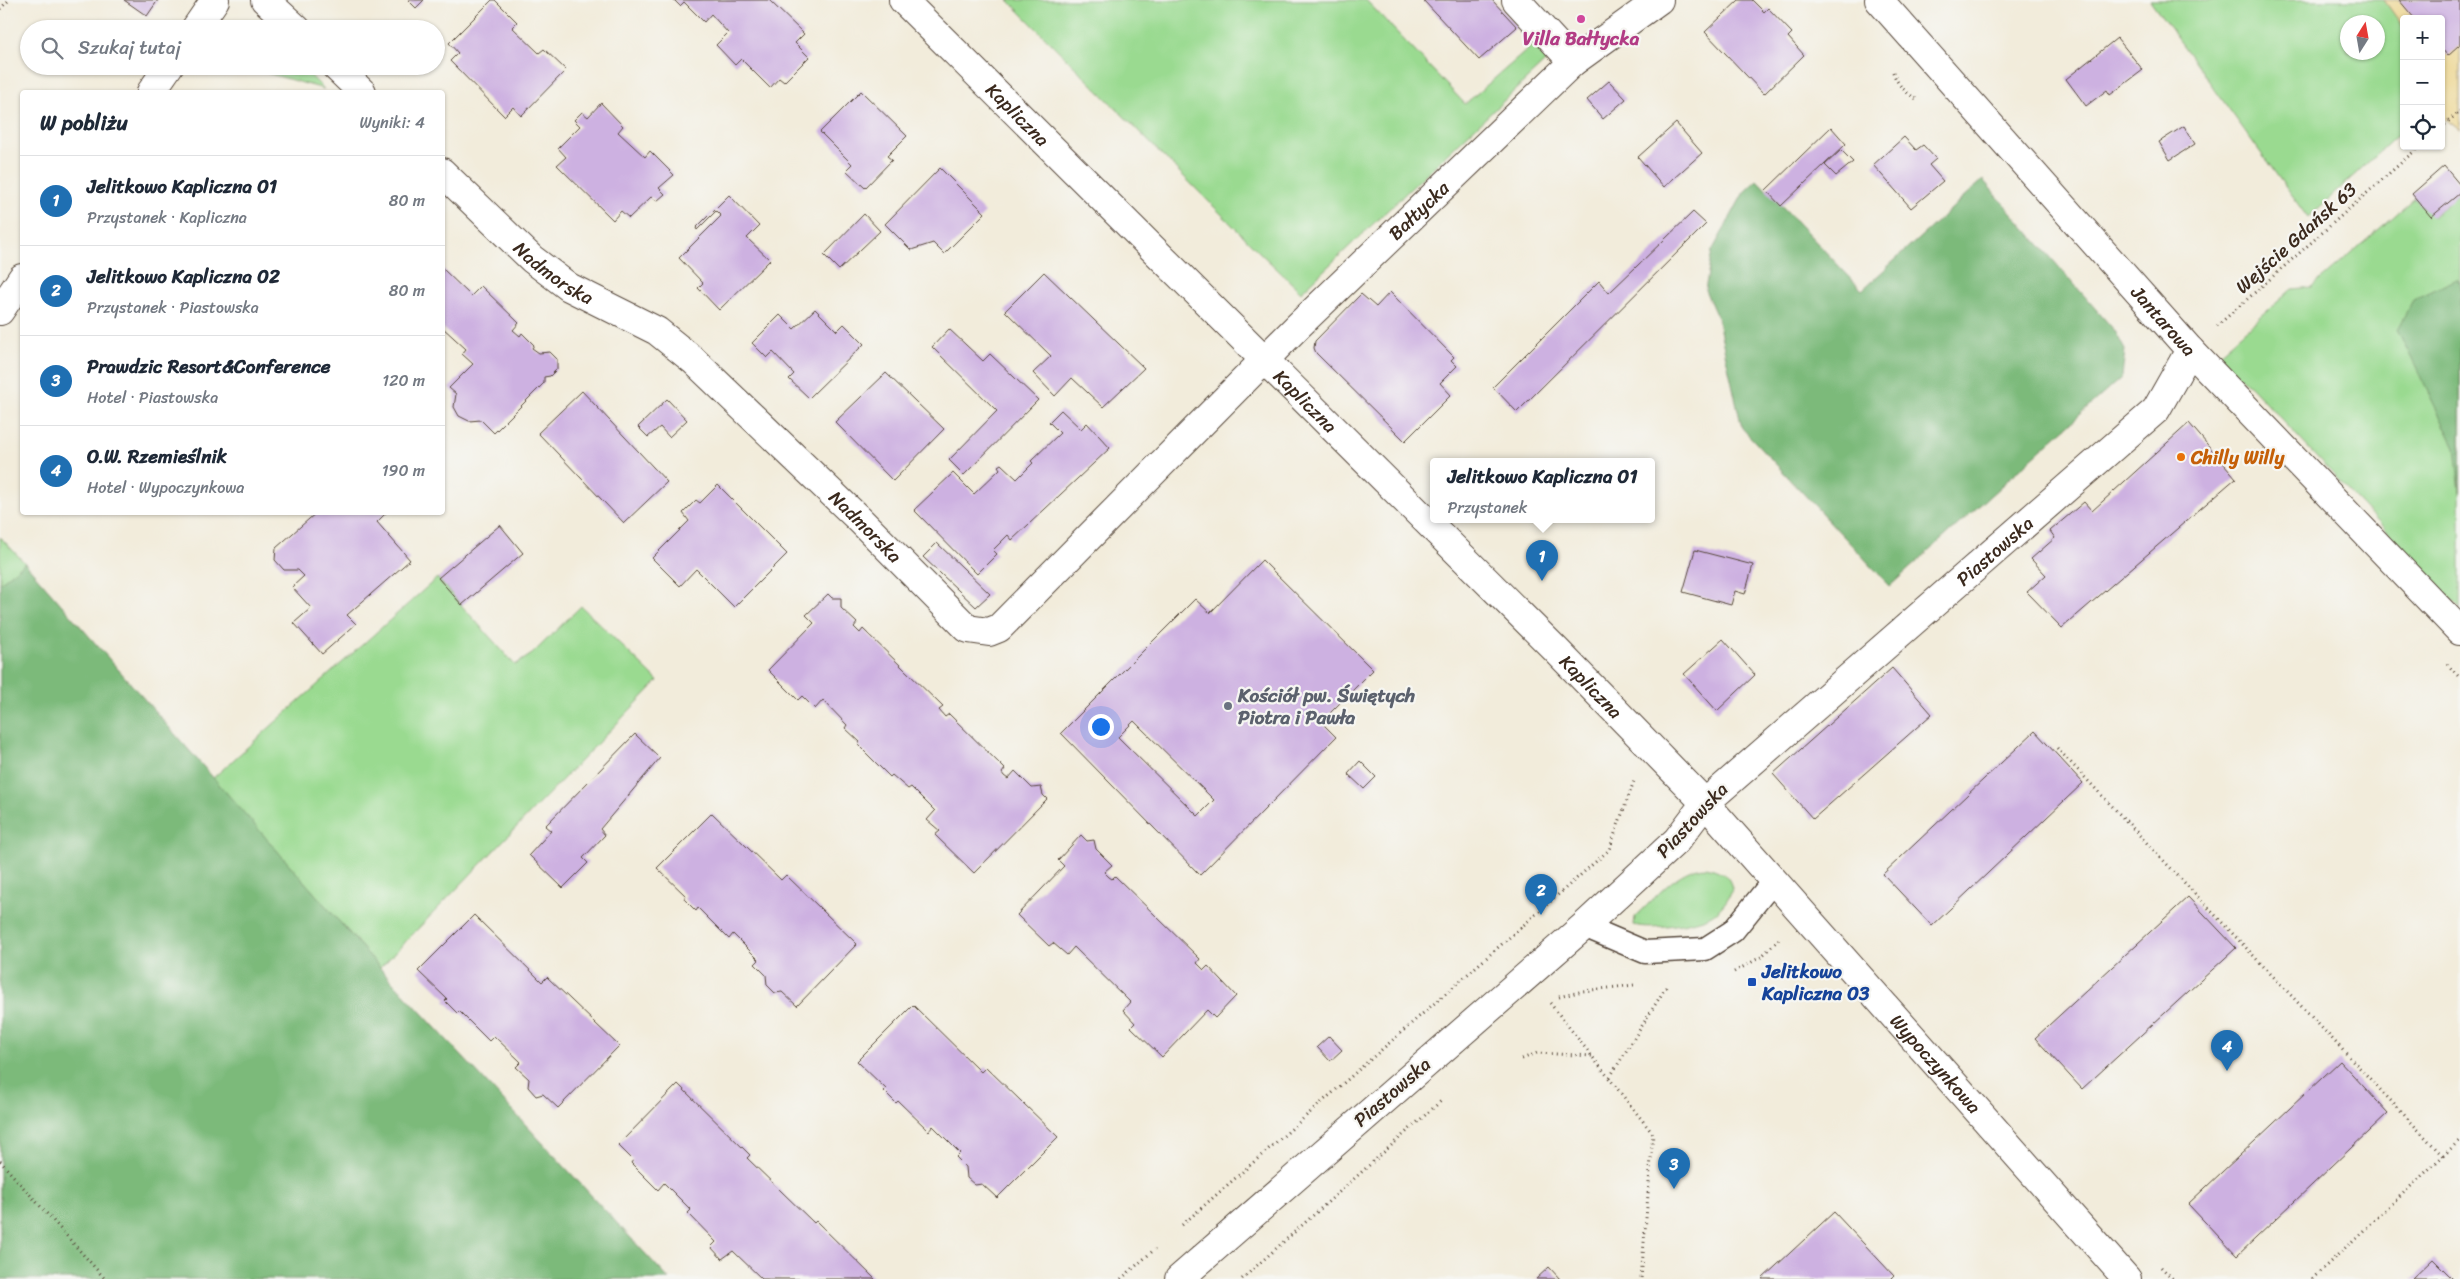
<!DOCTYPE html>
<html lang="pl">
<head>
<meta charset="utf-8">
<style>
	body { margin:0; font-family:Sriracha,sans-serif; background:#f6f6f7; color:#1f2937 }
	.controls { position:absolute; right:15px; top:15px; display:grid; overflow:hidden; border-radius:5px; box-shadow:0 1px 4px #0004 }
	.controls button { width:45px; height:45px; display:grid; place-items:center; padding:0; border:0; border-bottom:1px solid #e0e1e3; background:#fff; color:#1f2937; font:25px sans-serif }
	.compass { position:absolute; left:2340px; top:15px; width:45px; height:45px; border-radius:50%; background:#fff; box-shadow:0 1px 4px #0004; rotate:11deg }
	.you { position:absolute; left:1100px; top:726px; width:18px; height:18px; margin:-12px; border:4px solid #fff; border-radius:50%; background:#1a73e8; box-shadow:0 0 0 8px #1a73e833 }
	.badge { display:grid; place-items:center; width:32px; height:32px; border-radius:50%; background:#1f6fb2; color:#fff; font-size:16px; font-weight:700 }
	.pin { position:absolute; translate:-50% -41px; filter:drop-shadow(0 1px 2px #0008) }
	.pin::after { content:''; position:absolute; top:26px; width:18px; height:15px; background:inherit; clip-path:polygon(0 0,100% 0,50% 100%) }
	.popup { position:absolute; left:1430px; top:458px; width:225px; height:65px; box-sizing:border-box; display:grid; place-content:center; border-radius:5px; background:#fff; filter:drop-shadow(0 1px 4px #0005); font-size:16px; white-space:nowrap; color:#747a83 }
	.popup b { font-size:19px; color:#1f2937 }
	.popup::after { content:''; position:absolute; left:50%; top:100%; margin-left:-10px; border:10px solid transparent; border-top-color:#fff }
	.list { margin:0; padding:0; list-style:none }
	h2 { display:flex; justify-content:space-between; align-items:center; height:65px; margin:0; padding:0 20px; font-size:21px }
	h2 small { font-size:16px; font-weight:400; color:#747a83 }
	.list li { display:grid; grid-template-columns:32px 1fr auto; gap:15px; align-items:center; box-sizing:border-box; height:90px; padding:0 20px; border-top:1px solid #e0e1e3 }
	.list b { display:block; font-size:19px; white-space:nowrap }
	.list p { margin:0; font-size:16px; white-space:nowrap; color:#747a83 }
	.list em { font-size:16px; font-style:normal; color:#747a83 }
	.icon { flex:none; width:28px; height:28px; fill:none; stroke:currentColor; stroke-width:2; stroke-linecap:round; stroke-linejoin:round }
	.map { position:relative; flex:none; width:2460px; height:1279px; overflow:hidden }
	.search { position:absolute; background:#fff; box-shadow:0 1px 4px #0004; left:20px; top:20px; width:425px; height:55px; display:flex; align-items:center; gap:12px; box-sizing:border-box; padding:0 18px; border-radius:28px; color:#747a83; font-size:19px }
	.panel { position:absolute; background:#fff; box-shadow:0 1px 4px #0004; left:20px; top:90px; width:425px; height:425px; border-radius:5px }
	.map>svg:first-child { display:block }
	.green { fill:#9ada90; stroke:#6a8257; fill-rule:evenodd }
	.forest { fill:#7bba7a; stroke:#5b724c }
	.sand { fill:#eeda9e; stroke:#94825e }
	.building { fill:#cdb1e1; fill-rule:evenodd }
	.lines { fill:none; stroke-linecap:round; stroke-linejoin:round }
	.service-casing { stroke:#56473a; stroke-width:25 }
	.pedestrian-casing { stroke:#56473a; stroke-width:30 }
	.minor-casing { stroke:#56473a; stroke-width:30 }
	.tertiary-casing { stroke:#56473a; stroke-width:30 }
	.path { stroke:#56473a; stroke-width:3; stroke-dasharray:1 4; stroke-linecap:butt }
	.service { stroke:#fff; stroke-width:22 }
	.pedestrian { stroke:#fff; stroke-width:28 }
	.minor { stroke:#fff; stroke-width:28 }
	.tertiary { stroke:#fff; stroke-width:28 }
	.hotel-dot { fill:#d1479c; stroke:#f6f6f2; stroke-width:2 }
	.food-dot { fill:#e8710a; stroke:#f6f6f2; stroke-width:2 }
	.worship-dot { fill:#6b7280; stroke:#f6f6f2; stroke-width:2 }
	.transit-dot { fill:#1a4fb4; stroke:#f6f6f2; stroke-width:2 }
	.labels { text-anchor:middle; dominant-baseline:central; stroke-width:4.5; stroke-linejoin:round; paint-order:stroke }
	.hotel-label { font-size:19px; font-weight:bold; fill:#b23c85; stroke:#f6f6f2 }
	.street-label { font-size:19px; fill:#3b2a1e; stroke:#f6f6f2 }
	.food-label { font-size:19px; font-weight:bold; fill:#c56008; stroke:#f6f6f2; text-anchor:start }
	.worship-label { font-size:19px; font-weight:bold; fill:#5b616d; stroke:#f6f6f2; text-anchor:start }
	.transit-label { font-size:19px; font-weight:bold; fill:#164399; stroke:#f6f6f2; text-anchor:start }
</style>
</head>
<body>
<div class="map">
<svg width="2460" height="1279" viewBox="0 0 2460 1279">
	<rect width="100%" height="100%" fill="#f6f6f2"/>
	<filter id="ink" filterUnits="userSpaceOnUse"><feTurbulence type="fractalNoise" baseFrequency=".02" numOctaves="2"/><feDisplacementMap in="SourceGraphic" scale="10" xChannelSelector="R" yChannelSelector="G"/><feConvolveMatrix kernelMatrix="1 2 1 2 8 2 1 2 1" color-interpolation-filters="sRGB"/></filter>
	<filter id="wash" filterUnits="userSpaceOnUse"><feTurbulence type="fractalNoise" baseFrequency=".0096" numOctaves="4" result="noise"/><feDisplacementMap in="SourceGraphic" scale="20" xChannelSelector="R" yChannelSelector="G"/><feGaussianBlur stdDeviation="1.12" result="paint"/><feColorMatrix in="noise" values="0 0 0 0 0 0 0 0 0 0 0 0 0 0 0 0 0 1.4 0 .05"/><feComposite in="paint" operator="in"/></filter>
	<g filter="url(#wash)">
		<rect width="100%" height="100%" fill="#f2ecdb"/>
		<path class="green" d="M1008,0H1366L1465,104L1533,45L1547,60L1301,292L1255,248Z
			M2150,0H2384L2404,28V129L2308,218ZM2348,22H2378V52H2348Z
			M242,66H301L324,89Z
			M2460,193V609L2251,387L2216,356L2292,289L2312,287L2415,198L2432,217Z
			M0,537L25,563L0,583Z
			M437,578L515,665L532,654L581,606L658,681L380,968L213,778Z
			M1706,867C1719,870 1729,874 1732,888C1730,899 1719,912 1708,917C1693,924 1649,930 1634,925L1635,917C1655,899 1677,868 1706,867Z"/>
		<path class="forest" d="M1757,180L1862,290L1983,180L2115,331L2125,350L2122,377L1890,586L1742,428L1717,317L1705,290L1712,251L1744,192Z
			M2457,279L2460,283V492L2455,447L2397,329L2413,300Z
			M25,563L380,968L669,1279H0V583Z"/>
		<path class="sand" d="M2384,0H2460V130L2441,116V19H2404V28Z"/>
		<g id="blocks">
			<path class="building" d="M124,0H158L147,16Z
				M408,0H424L416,8Z
				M492,0H495L517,22L512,27L539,53L544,49L566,70L521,116L513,107L504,116L450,61L458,53L449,43Z
				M674,0H769L804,34L795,43L809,57L784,82L779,78L770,88L741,59L735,65L716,45L728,33L711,14L704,22L684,2L680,6Z
				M1423,0H1492L1517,27L1479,60Z
				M1739,0H1752L1764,12L1768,8L1792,33L1788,37L1804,55L1764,94L1705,32Z
				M2399,0H2460V45L2448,56L2441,48V19H2415Z
				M2117,38L2143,70L2110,95L2107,90L2086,106L2066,79Z
				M1609,81L1626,99L1603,119L1587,100Z
				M861,91L907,136L887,156L892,160L865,188L846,170L852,164L820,132Z
				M601,103L623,126L618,132L645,157L650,151L674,175L659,188L665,194L657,201L651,197L629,218L621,211L613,220L557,165L566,157L558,148L580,126L574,120L582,112L588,117Z
				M1676,123L1702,153L1664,187L1638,157Z
				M2184,126L2195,144L2170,160L2159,142Z
				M1831,127L1846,144L1781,206L1766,190Z
				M1904,137L1916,150L1923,145L1936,159L1929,165L1943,181L1911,208L1873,165Z
				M1841,150L1853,162L1836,176L1825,165Z
				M2444,166L2460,185V193L2431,217L2412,194Z
				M940,168L985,213L944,254L933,243L911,250L885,224Z
				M729,195L759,226L747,238L770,260L719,310L698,288L703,283L679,258L721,216L716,211L697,230L696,228Z
				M1693,212L1706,224L1517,412L1493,387L1599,281L1609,293Z
				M864,214L880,231L839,270L824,255Z
				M442,268L471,296L481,286L519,323L513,330L520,336L522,333L534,345L532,348L539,353L550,352L557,359V369L550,376L544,377V383L494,433L481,420L469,421L459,416L454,407L456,394L449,388L473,364L462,354L466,349L442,327Z
				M1044,272L1144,368L1103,407L1072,378L1055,396L1033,373L1051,356L1005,311Z
				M1390,292L1454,357L1451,360L1457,366L1440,383L1451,395L1405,441L1316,353L1314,348L1315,341L1361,294L1376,307Z
				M815,309L837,331L844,324L864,344L809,398L789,379L794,374L773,352L767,358L752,343L780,315L794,329Z
				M949,329L983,361L990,354L1038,400L964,475L949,460L997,411L932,347Z
				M886,373L944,429L893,481L835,422Z
				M582,391L667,482L624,523L538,433Z
				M667,399L687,420L669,437L660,427L648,437L638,427Z
				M1061,410L1081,429L1087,423L1110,448L1012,540L1008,535L993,550L997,554L977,574L914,510L953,473L974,494L1000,469L998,466L1001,464L1017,479L1033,463L1031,461L1060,433L1049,422Z
				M2189,423L2236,478L2062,628L2027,592L2046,575L2031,559L2055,538L2050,531L2084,502L2092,511Z
				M718,485L787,554L734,607L696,569L680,586L652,558L689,521L683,513L696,500L700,503Z
				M317,512H387L377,522L410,560L347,615L356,624L322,654L294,623L311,608L292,587L304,576L298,570H284L275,560L276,548Z
				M500,525L523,553L462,605L438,578Z
				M937,543L990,594L976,607L923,557Z
				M1695,550L1753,565L1745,594L1735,591L1731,605L1683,592Z
				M1262,560L1373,670L1321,722L1336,737L1200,875L1061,733L1195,599L1210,613ZM1134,721L1214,800L1198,816L1118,737Z
				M828,594L832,598H841V608L857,623L854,627L860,633L863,629L943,707L939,710L945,717L949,714L1005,769L1002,773L1004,776L1008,779L1015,771L1032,788L1041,787L1043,795L1047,799L974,873L935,835L940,831L927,820L935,811L911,787L908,789L892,775L890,777L858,745L860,742L845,728L847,725L823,700L815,709L802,696L798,700L768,670L814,623L806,615Z
				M1723,639L1755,675L1717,711L1684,674Z
				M1892,668L1932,714L1813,819L1773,774Z
				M2035,731L2083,783L1932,926L1883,874Z
				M635,734L660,758L600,829L605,835L583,858L588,863L563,888L529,855L551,831L545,826Z
				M1360,761L1376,777L1364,789L1348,774Z
				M712,813L781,880L786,875L857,944L797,1006L782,992L775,993L767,985L766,975L755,964L759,960L733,934L729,939L698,908L696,911L684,899L686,896L657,868Z
				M1081,835L1087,841L1094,840L1096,849L1112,865L1104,872L1109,877L1112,879L1115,876L1200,959L1197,963L1204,970L1208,966L1236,996L1215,1018L1207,1010L1162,1057L1131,1027L1135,1023L1123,1010L1130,1002L1074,947L1067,955L1053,943L1049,946L1017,915L1064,866L1058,860Z
				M2188,897L2236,948L2082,1089L2035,1038Z
				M474,915L542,982L547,977L619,1046L558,1108L543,1094L536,1096L528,1087L529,1079L516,1067L521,1062L494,1036L489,1041L459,1011L457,1013L445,1001L447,999L418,971Z
				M913,1005L981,1072L986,1067L1058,1137L997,1198L982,1184L975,1185L967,1178L966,1167L956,1157L960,1153L933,1126L929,1131L898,1101L896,1103L884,1091L886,1089L857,1061Z
				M1329,1036L1342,1050L1330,1061L1317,1047Z
				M2340,1061L2388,1113L2237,1256L2188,1204Z
				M678,1084L750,1155L747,1158L814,1223L816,1221L875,1279H762L733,1251L722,1259L711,1247L716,1242L688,1213L691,1210L664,1183L658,1190L631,1163L633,1160L618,1145Z
				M1834,1212L1894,1276L1891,1279H1762Z
				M2433,1259L2453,1279H2412Z
				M1549,1267L1560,1279H1536Z"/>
		</g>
	</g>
	<g filter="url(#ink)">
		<use href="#blocks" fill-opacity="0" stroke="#56473a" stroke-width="1"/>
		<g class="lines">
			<defs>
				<path id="service" d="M1584,926L1645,952L1705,949L1733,931L1774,880"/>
				<g id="pedestrian">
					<path id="s1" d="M1879,0L2190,350L2460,631"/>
					<path id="s2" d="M1705,803L2156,410L2190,350"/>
				</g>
				<g id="minor">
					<path d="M265,0L297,29"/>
					<path d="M1516,0L1573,62"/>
					<path d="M195,29L215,0"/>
					<path d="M335,66L362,92"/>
					<path d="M151,92L169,66"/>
					<path id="s3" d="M442,172L532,259L569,287L657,331L693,360L861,521L968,629L989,632L999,628L1297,327L1573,62L1659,0"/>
					<path d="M0,311L22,278"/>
					<path id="s4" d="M1705,803L2127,1279"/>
				</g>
				<g id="tertiary">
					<path id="s5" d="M903,0L1556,650L1705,803L1677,840L1584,926L1179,1279"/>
				</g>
			</defs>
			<use href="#service" class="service-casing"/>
			<use href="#pedestrian" class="pedestrian-casing"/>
			<use href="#minor" class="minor-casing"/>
			<use href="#tertiary" class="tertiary-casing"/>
			<path class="path" d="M0,9L9,0
				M1893,72C1897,85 1907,94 1918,100
				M2441,128L2460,111
				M2217,326L2420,146
				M2447,664L2460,678
				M2057,748L2443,1156
				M1734,972L1761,957L1779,939
				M1559,997L1583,991L1634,985
				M1550,1003L1653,1134L1641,1279
				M1522,1059L1537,1053L1593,1056
				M1610,1077L1668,984
				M0,1161L105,1279
				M1182,1225L1609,850L1634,781
				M2161,1267L2173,1279
				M1121,1279L1155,1249
				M1242,1279L1441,1101
				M2312,1279L2460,1140"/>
			<use href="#service" class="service"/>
			<use href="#pedestrian" class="pedestrian"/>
			<use href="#minor" class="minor"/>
			<use href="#tertiary" class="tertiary"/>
		</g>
	</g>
	<circle class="hotel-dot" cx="1581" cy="19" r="5"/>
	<circle class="food-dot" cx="2181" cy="457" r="5"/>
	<circle class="worship-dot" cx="1228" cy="706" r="5"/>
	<rect class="transit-dot" x="1747" y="977" width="10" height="10" rx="2.5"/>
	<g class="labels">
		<g class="hotel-label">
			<text x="1581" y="38">Villa Bałtycka</text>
		</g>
		<g class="street-label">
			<text stroke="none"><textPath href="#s5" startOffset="162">Kapliczna</textPath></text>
			<text stroke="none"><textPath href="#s3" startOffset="1325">Bałtycka</textPath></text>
			<text transform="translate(2296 238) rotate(-42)">Wejście Gdańsk 63</text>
			<text stroke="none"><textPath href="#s3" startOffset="151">Nadmorska</textPath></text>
			<text stroke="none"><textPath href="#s1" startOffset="429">Jantarowa</textPath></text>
			<text stroke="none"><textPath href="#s5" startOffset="568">Kapliczna</textPath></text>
			<text stroke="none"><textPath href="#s3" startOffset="556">Nadmorska</textPath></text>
			<text stroke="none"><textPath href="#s2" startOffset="384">Piastowska</textPath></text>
			<text stroke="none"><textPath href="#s5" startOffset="972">Kapliczna</textPath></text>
			<text transform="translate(1692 820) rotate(-47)">Piastowska</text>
			<text stroke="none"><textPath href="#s4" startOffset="348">Wypoczynkowa</textPath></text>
			<text transform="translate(1392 1092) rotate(-41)">Piastowska</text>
		</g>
		<g class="food-label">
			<text x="2191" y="457">Chilly Willy</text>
		</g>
		<g class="worship-label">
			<text x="1238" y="695">Kościół pw. Świętych<tspan x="1238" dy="22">Piotra i Pawła</tspan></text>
		</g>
		<g class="transit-label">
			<text x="1762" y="971">Jelitkowo<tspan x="1762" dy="22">Kapliczna 03</tspan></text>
		</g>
	</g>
</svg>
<div class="controls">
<button>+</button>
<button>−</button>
<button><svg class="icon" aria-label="locate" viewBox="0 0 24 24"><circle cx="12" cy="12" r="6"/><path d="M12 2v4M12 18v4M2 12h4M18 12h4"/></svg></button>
</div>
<svg class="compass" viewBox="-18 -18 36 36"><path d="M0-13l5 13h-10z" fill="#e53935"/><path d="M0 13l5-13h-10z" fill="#747a83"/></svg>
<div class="you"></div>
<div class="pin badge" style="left:1542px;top:581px">1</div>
<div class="popup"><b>Jelitkowo Kapliczna 01</b>Przystanek</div>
<div class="pin badge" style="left:1541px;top:915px">2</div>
<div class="pin badge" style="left:1674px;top:1189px">3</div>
<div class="pin badge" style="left:2227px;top:1071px">4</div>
<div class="search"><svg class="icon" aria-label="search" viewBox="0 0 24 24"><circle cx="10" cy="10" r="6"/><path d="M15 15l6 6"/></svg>Szukaj tutaj</div>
<section class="panel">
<h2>W pobliżu<small>Wyniki: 4</small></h2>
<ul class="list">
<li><span class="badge">1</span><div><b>Jelitkowo Kapliczna 01</b><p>Przystanek · Kapliczna</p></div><em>80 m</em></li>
<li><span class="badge">2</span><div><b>Jelitkowo Kapliczna 02</b><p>Przystanek · Piastowska</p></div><em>80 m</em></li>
<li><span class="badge">3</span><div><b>Prawdzic Resort&amp;Conference</b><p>Hotel · Piastowska</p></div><em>120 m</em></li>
<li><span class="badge">4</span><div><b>O.W. Rzemieślnik</b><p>Hotel · Wypoczynkowa</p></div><em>190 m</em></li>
</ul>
</section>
</div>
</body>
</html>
